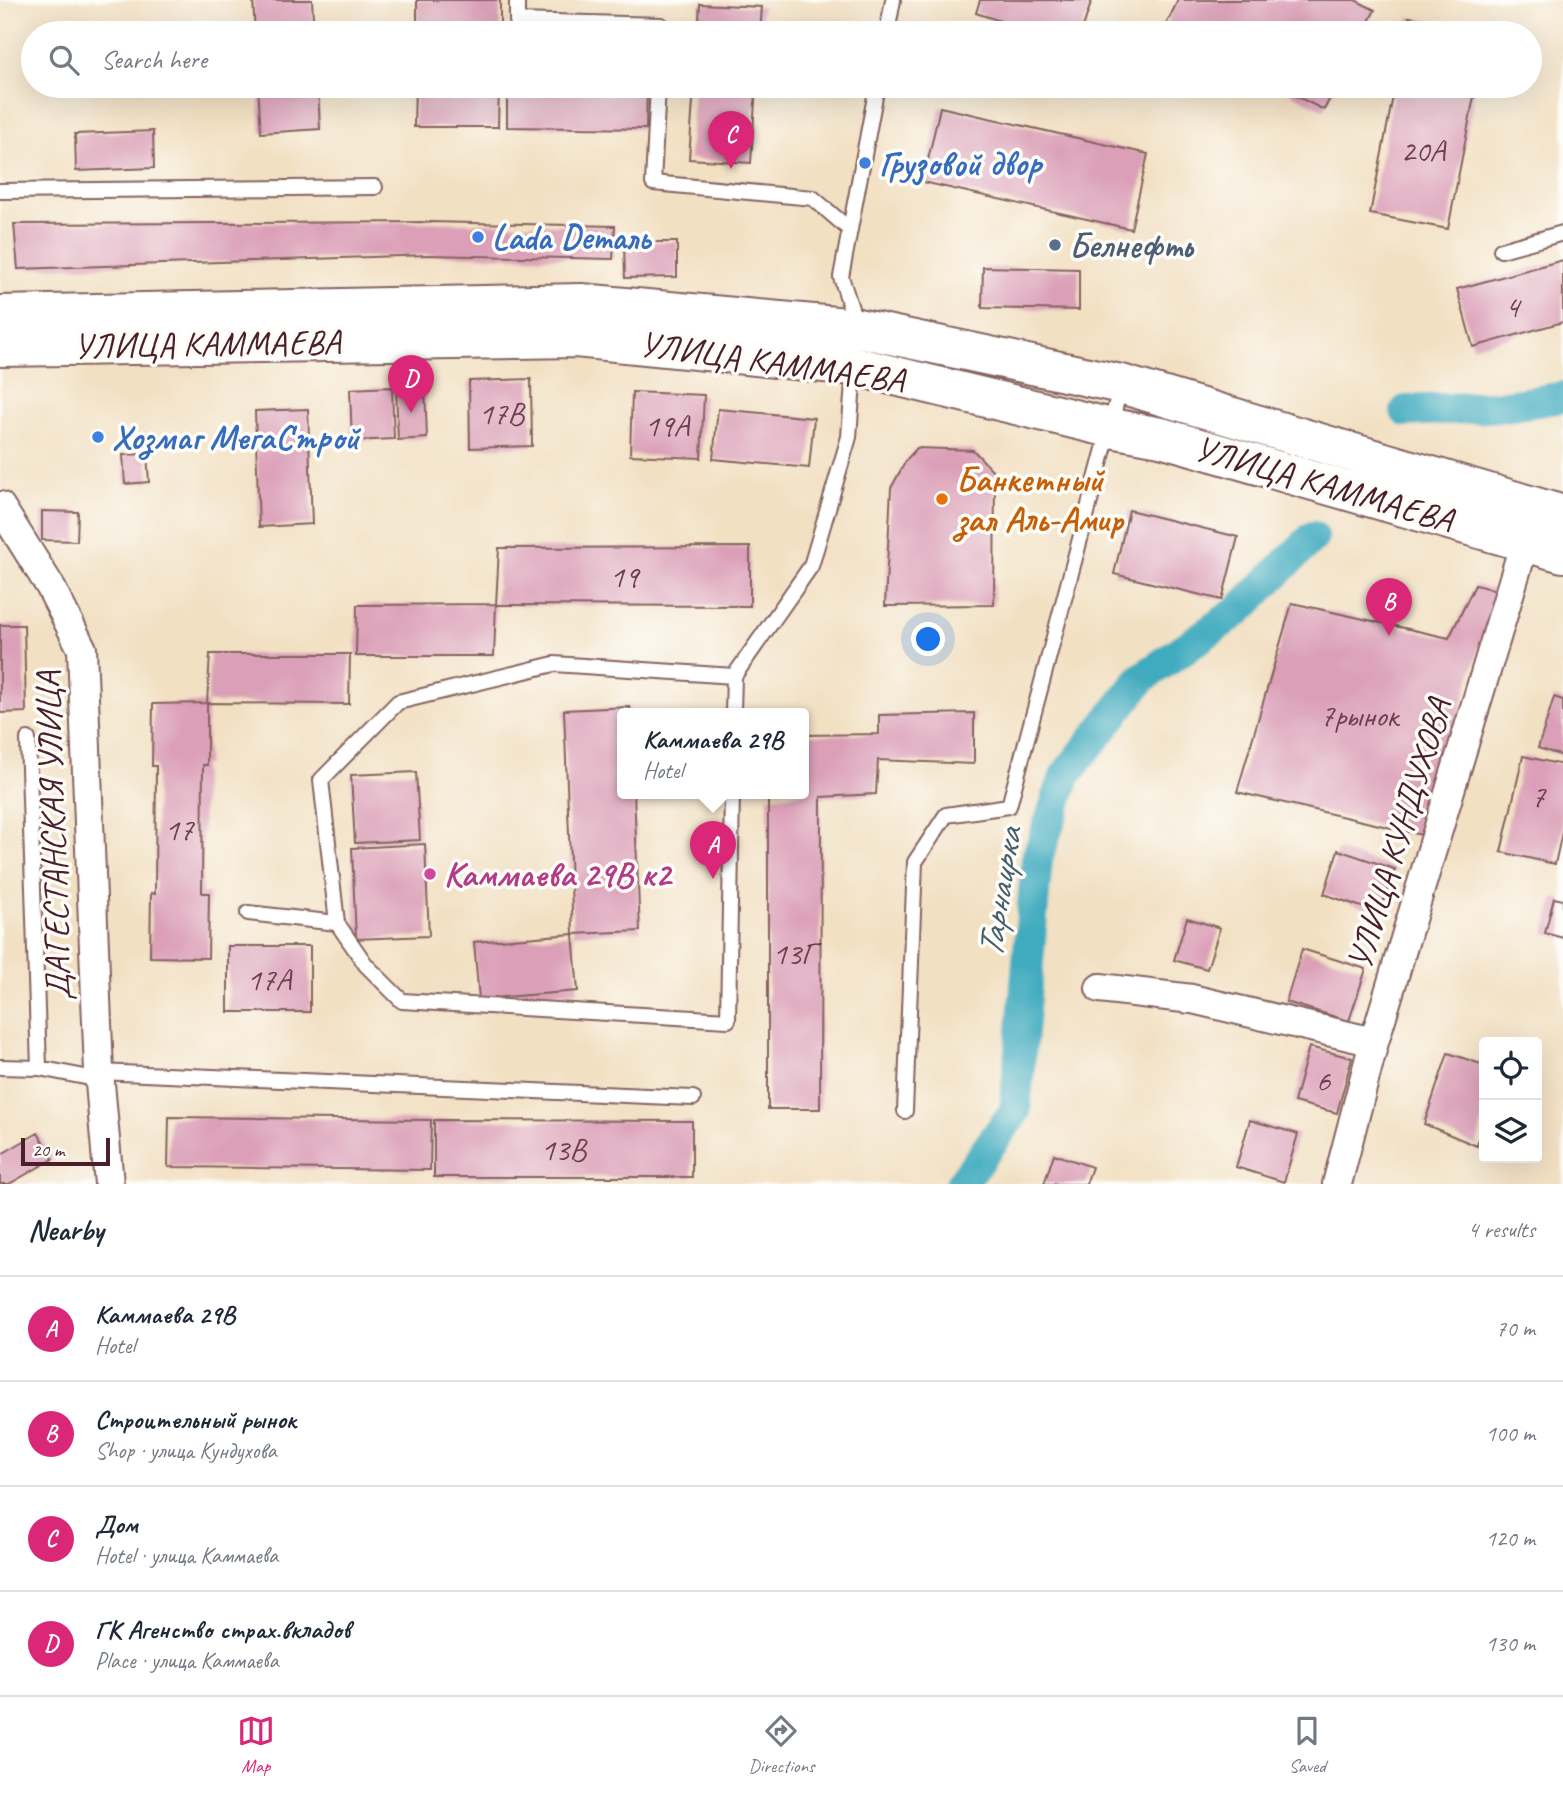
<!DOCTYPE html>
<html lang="en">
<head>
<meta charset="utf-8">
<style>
	body { margin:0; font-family:Caveat,sans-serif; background:#f6f6f7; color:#1f2937 }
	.controls { position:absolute; right:21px; bottom:21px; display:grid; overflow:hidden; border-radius:7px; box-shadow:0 7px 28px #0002 }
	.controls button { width:63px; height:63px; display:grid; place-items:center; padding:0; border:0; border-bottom:2px solid #e0e1e3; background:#fff; color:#1f2937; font:35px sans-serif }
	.scale { position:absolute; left:21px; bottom:18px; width:89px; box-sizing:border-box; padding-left:7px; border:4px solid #4a1f2b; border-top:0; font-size:19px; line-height:24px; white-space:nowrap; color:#4a1f2b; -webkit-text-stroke:5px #fdfcf7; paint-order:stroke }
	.you { position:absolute; left:929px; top:640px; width:24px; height:24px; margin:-18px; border:5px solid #fff; border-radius:50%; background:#1a73e8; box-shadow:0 0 0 10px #1a73e833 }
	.badge { display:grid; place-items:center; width:46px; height:46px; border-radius:50%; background:#db2777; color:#fff; font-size:23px; font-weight:700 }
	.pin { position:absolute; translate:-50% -58px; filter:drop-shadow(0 2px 4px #0008) }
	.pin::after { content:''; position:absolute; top:37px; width:24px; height:21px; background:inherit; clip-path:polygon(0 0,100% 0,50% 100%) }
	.popup { position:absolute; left:617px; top:708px; width:192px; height:91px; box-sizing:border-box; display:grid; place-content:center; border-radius:7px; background:#fff; filter:drop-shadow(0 2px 5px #0005); font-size:23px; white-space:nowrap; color:#747a83 }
	.popup b { font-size:26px; color:#1f2937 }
	.popup::after { content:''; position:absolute; left:50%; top:100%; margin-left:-14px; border:14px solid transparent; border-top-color:#fff }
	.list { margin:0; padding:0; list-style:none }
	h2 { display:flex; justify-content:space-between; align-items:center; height:91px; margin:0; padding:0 28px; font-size:30px }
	h2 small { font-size:23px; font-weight:400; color:#747a83 }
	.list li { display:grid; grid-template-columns:46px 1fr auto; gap:21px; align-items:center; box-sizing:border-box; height:105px; padding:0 28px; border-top:2px solid #e0e1e3 }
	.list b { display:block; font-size:26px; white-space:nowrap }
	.list p { margin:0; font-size:23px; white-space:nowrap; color:#747a83 }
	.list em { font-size:23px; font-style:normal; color:#747a83 }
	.icon { flex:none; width:38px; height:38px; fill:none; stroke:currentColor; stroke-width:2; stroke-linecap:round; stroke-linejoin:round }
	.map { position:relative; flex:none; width:1563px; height:1184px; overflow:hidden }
	.search { position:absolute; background:#fff; box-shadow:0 7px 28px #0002; left:21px; right:21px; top:21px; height:77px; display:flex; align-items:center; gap:18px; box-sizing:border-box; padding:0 24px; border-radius:38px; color:#747a83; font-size:26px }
	.sheet { height:511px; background:#fff }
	nav { display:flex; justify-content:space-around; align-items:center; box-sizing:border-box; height:98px; border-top:2px solid #e0e1e3; background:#fff; font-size:19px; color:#747a83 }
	nav a { display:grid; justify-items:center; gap:4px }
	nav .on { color:#db2777 }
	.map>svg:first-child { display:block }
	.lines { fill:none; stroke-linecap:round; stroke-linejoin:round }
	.canal { stroke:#3fabbf; stroke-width:32 }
	.building { fill:#dba0b8 }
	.lane-casing { stroke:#856360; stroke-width:18 }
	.street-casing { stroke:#856360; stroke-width:32 }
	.primary-casing { stroke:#856360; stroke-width:42 }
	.lane { stroke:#fff; stroke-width:14 }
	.street { stroke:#fff; stroke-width:28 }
	.primary { stroke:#fff; stroke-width:38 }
	.shop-dot { fill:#3f7fe0; stroke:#fdfcf7; stroke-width:2.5 }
	.service-dot { fill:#5c6f8a; stroke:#fdfcf7; stroke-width:2.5 }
	.food-dot { fill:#e8710a; stroke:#fdfcf7; stroke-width:2.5 }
	.hotel-dot { fill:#d1479c; stroke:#fdfcf7; stroke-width:2.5 }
	.labels { text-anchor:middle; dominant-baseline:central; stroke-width:7; stroke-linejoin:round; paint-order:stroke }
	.number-label { font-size:32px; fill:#6e3f4e }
	.shop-label { font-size:35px; font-weight:bold; fill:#366cbe; stroke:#fdfcf7; text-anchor:start }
	.service-label { font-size:35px; font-weight:bold; fill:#4e5e75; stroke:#fdfcf7; text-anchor:start }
	.street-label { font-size:35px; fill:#4a1f2b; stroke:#fdfcf7 }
	.food-label { font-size:35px; font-weight:bold; fill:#c56008; stroke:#fdfcf7; text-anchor:start }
	.hotel-label { font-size:35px; font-weight:bold; fill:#b23c85; stroke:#fdfcf7; text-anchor:start }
	.water-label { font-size:37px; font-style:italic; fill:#455e6e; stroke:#fdfcf7 }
</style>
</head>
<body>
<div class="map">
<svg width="1563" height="1184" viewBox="0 0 1563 1184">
	<rect width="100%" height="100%" fill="#fdfcf7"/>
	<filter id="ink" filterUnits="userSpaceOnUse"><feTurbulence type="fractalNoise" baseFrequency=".0143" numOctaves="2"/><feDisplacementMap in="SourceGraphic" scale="14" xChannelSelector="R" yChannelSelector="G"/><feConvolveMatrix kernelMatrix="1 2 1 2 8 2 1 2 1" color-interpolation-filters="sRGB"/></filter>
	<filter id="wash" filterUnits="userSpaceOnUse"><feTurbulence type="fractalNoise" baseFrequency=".00686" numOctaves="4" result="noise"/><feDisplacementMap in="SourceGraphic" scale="28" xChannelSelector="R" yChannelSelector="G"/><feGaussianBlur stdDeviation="1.57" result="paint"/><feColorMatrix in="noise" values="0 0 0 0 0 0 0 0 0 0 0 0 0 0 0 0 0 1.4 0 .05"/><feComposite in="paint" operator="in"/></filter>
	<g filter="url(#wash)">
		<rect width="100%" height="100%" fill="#f2e0c3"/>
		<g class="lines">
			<path class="canal" d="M1406,411L1506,406L1563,397
				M961,1184L1015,1111L1037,859L1065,776L1142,678L1238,611L1313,537"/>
		</g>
		<g id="blocks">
			<path class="building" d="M253,0H312L314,33H255Z
				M417,0H500V33H417Z
				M980,0H1092L1081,33H1037L976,13Z
				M1178,0H1355L1375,10L1363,33H1173L1164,29Z
				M700,4L762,7L760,33H698Z
				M1409,17L1487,32V33H1405Z
				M258,86H318L320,129L261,133Z
				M415,86H499L498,127H414Z
				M507,86H647L646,129L507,127Z
				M694,86H756L751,163L689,159Z
				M1276,86H1336L1324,110Z
				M1395,86H1476L1448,229L1370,214Z
				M940,107L1148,154L1131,229L923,182Z
				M153,131L154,168L76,171L75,134Z
				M430,222L615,226L613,259L429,255L18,269L14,224Z
				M624,242H677V277L625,278Z
				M1563,260V322L1473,347L1457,289Z
				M983,267L1079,269V310L982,308Z
				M531,379L532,446L470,448L469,381Z
				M392,387L394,439L352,441L350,389Z
				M425,387L427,438L398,440L396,388Z
				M632,392L704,395L701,458L630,455Z
				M308,409L312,524L259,527L255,411Z
				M718,409L814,418L809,468L713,459Z
				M917,448L973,450L995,473L994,605L885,606L891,488L907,459Z
				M147,454L149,482L125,484L123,455Z
				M1129,510L1238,537L1222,600L1114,574Z
				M42,511L78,512L77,541L42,540Z
				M750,547V606L496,605L499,548Z
				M1475,585L1497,590L1422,835L1237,792L1292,603L1449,638Z
				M496,604L494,656H356L357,605Z
				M0,625H24L26,712L0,713Z
				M210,654H350L349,704L207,703V765H203L202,893H209L208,958L150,957L151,893L155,894L156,766H152L153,704L207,703Z
				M1554,697L1563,700V756L1538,748Z
				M630,707V713H622V793H634L640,931L573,934L578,991L479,999L474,942L573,934L564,710Z
				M974,713V764L878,760L876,794L821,797L820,1109H768V797L804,793V735L879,734V715Z
				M1523,756L1563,765V828L1555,864L1501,852Z
				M416,772L420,840L355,843L351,775Z
				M425,844L429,936L356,939L352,848Z
				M1338,850L1395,869L1379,913L1324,894Z
				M1554,898L1563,900V938L1545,933Z
				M1187,918L1220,928L1207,969L1174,960Z
				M228,946H310V1012H228Z
				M1302,949L1366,969L1349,1021L1286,1002Z
				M1309,1047L1352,1058L1337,1113L1294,1102Z
				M1448,1053L1484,1065V1113L1477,1146L1424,1124Z
				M169,1117L431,1120L430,1170L168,1167Z
				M434,1120L692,1121V1177H434Z
				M1250,1120L1298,1134L1284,1182L1236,1167Z
				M38,1133L53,1159L9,1184H0V1155Z
				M1054,1154L1092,1167L1086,1184H1044Z"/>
		</g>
	</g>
	<g filter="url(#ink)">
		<use href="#blocks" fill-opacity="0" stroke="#856360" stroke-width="2"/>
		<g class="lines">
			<defs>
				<path id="lane" d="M517,0V21L661,25L660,33
					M887,33L893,0
					M658,86L653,183L813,198L850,230
					M0,191L375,187
					M1501,250L1563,233
					M856,324L841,277L877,86
					M733,713L734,676
					M28,739L39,1068
					M248,913L337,923L366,965L402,1001L728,1020L732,793
					M337,923L321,780L398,702L554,664L734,676L811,566L849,437L854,368
					M0,1067L39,1068L100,1080
					M99,1072L693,1098
					M905,1111L915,862L946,815L1009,806L1121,385"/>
				<path id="street" d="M0,506L50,586L82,649L99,1072L109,1184
					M1100,988L1192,999L1374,1042
					M1337,1184L1374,1042L1530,525"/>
				<path id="primary" d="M0,315L581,303L858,328L1121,384L1563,515
					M0,347L576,338L854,366L1111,428L1161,437L1563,553"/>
			</defs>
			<use href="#lane" class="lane-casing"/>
			<use href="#street" class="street-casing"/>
			<use href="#primary" class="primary-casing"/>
			<use href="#lane" class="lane"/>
			<use href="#street" class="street"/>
			<use href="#primary" class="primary"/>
		</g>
	</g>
	<g class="shop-dot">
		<circle cx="865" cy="163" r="7"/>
		<circle cx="478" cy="237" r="7"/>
		<circle cx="98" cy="437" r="7"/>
	</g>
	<circle class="service-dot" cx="1055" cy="245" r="7"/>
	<circle class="food-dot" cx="942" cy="499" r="7"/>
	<circle class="hotel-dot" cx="430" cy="874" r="7"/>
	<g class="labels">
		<g class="number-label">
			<text x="1423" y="150">20А</text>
			<text x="1512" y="306">4</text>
			<text x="501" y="413">17В</text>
			<text x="667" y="425">19А</text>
			<text x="624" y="576">19</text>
			<text x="1359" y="715">7рынок</text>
			<text x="1538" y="796">7</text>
			<text x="179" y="829">17</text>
			<text x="794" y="953">13Г</text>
			<text x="269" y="979">17А</text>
			<text x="1323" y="1080">6</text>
			<text x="563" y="1149">13В</text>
		</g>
		<g class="shop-label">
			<text x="879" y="163">Грузовой двор</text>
			<text x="492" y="237">Lada Dеталь</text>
			<text x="112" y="437">Хозмаг МегаСтрой</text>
		</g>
		<g class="service-label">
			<text x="1069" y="245">Белнефть</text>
		</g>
		<g class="street-label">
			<text transform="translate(207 344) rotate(-1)">УЛИЦА КАММАЕВА</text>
			<text transform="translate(772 362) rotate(8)">УЛИЦА КАММАЕВА</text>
			<text transform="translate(1324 484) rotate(16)">УЛИЦА КАММАЕВА</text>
			<text transform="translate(1399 834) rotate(-73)">УЛИЦА КУНДУХОВА</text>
			<text transform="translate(53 836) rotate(-92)">ДАГЕСТАНСКАЯ УЛИЦА</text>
		</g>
		<g class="food-label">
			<text x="956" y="479">Банкетный<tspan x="956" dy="40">зал Аль-Амир</tspan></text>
		</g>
		<g class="hotel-label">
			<text x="444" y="874">Каммаева 29В к2</text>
		</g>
		<g class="water-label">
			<text transform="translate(999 893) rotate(-81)">Тарнаирка</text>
		</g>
	</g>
</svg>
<div class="controls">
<button><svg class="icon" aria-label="locate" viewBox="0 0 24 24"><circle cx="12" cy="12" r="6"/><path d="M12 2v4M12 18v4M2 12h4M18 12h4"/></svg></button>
<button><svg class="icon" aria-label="layers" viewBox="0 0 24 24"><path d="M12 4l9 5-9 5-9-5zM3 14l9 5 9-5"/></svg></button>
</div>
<div class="scale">20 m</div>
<div class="you"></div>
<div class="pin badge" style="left:713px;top:879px">A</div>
<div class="popup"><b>Каммаева 29В</b>Hotel</div>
<div class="pin badge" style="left:1389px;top:636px">B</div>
<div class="pin badge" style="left:731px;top:169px">C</div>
<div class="pin badge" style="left:411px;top:413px">D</div>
<div class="search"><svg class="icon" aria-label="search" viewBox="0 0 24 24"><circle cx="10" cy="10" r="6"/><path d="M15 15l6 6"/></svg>Search here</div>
</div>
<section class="sheet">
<h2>Nearby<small>4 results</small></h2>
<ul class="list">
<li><span class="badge">A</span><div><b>Каммаева 29В</b><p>Hotel</p></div><em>70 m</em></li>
<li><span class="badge">B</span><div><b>Строительный рынок</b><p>Shop · улица Кундухова</p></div><em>100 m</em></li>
<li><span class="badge">C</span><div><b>Дом</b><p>Hotel · улица Каммаева</p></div><em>120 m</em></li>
<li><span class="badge">D</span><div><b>ГК Агенство страх.вкладов</b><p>Place · улица Каммаева</p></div><em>130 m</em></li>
</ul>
</section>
<nav>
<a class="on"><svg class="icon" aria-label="map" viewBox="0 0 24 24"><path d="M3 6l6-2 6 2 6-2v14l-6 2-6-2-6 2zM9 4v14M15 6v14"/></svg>Map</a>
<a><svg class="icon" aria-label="directions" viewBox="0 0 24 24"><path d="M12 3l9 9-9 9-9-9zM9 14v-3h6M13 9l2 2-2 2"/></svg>Directions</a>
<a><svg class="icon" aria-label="saved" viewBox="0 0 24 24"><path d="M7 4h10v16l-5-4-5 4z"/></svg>Saved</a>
</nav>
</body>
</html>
